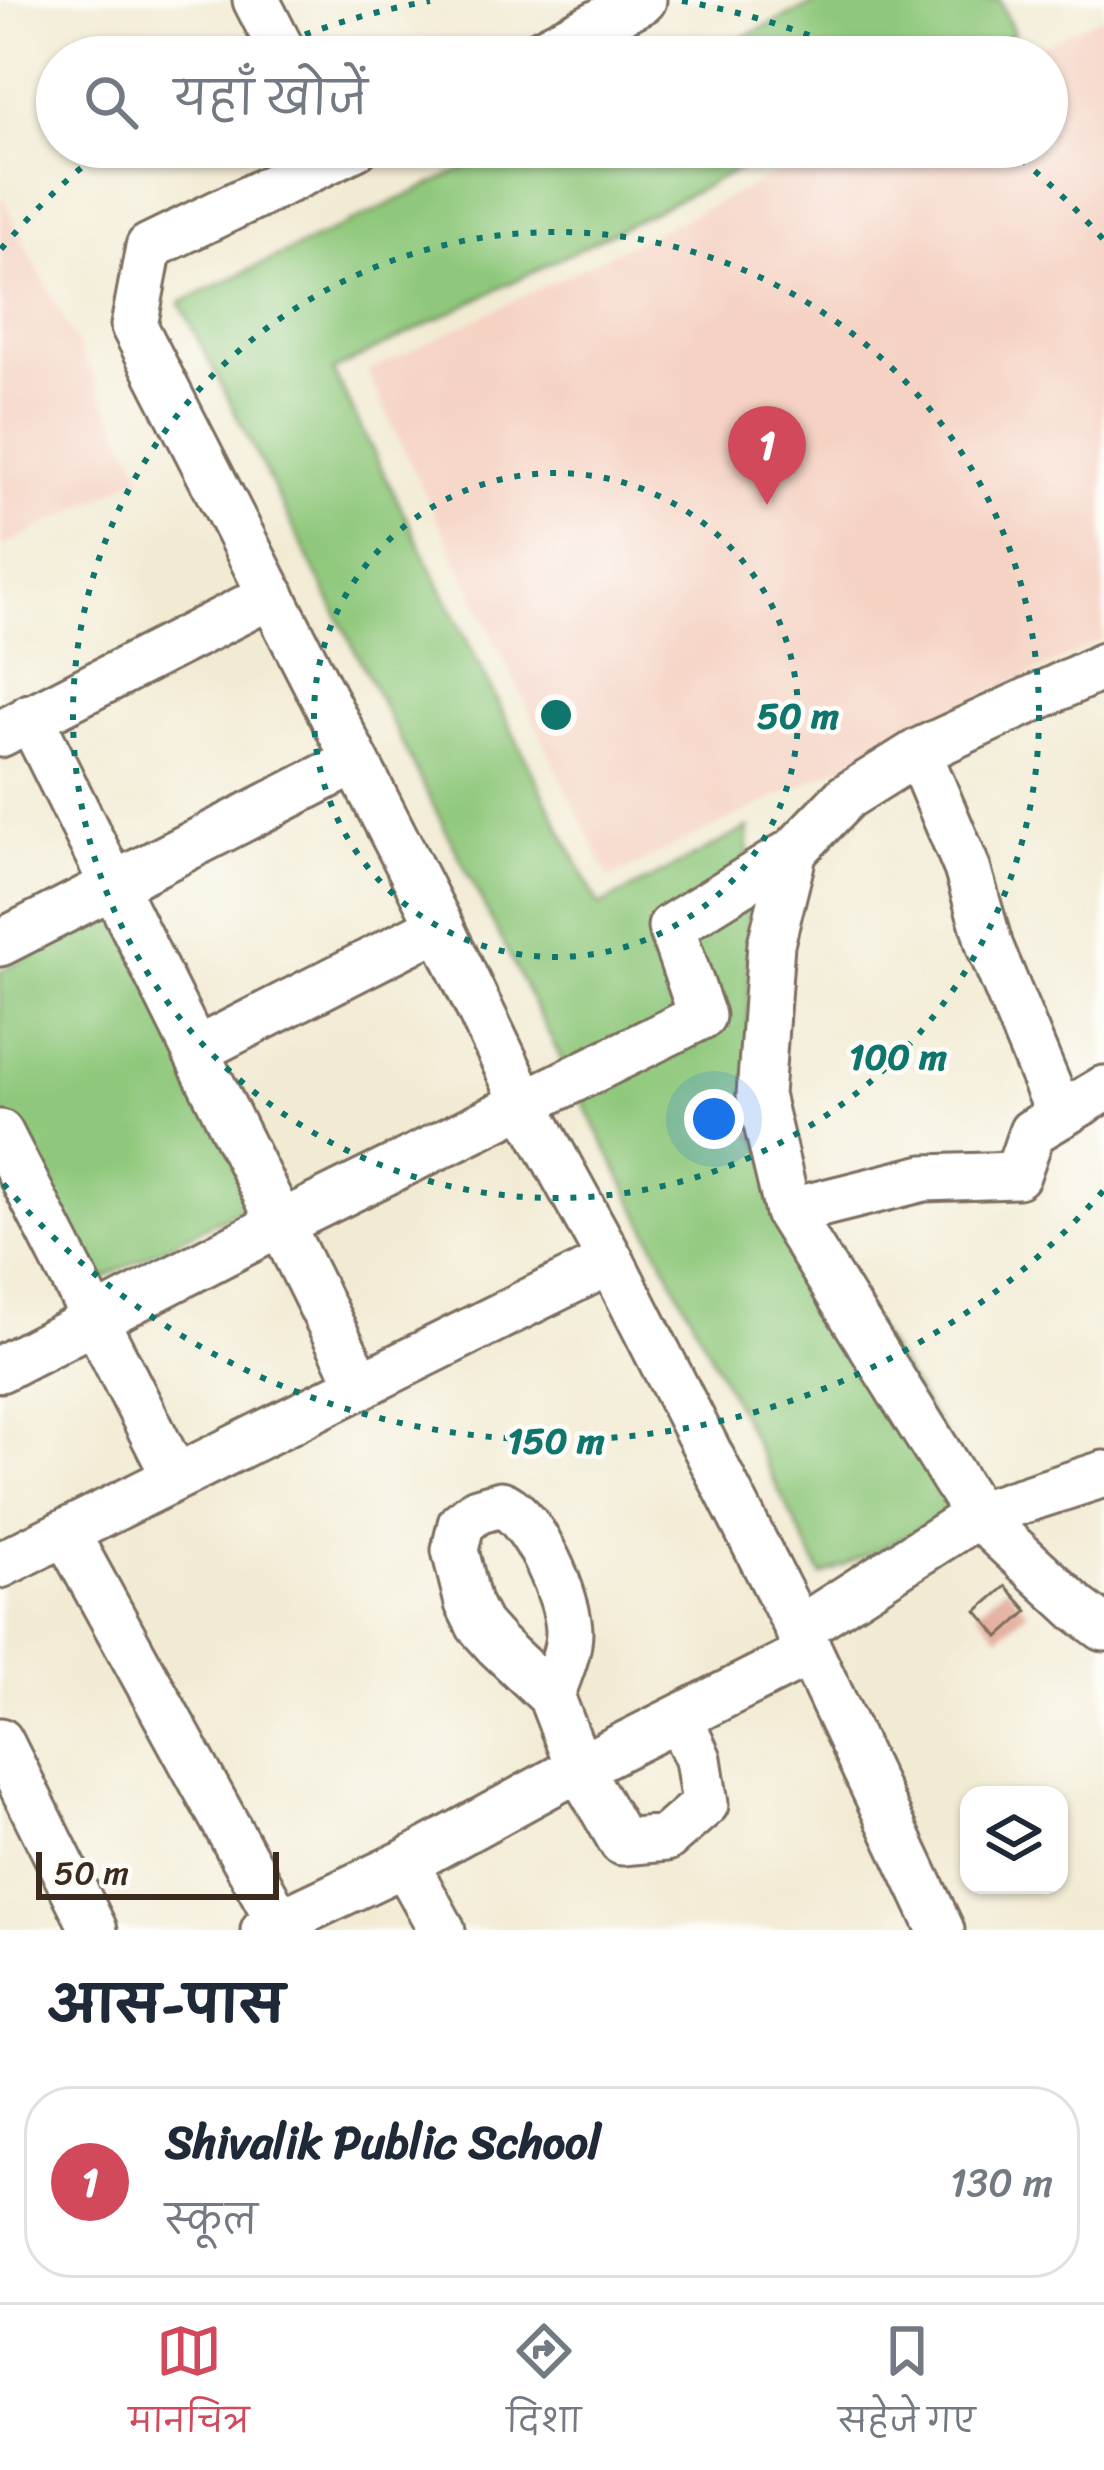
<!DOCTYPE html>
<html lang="hi">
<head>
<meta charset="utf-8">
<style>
	body { margin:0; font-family:Sriracha,"Playpen Sans Deva",sans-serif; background:#f6f6f7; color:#1f2937 }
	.controls { position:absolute; right:36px; bottom:36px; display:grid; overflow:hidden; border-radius:24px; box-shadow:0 3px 9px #0004 }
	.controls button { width:108px; height:108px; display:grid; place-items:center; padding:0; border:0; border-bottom:3px solid #e0e1e3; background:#fff; color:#1f2937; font:60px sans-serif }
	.scale { position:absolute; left:36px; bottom:30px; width:243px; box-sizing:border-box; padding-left:12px; border:6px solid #3b2a1e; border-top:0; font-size:33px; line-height:42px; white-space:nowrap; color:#3b2a1e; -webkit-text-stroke:9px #fdfcf7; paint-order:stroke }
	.you { position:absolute; left:714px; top:1119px; width:42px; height:42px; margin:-30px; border:9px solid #fff; border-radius:50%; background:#1a73e8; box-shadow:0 0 0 18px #1a73e833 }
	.badge { display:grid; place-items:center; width:78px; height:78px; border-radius:50%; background:#d1495b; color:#fff; font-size:39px; font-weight:700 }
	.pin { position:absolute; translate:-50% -99px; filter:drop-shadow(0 3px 6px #0008) }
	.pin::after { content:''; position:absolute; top:63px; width:42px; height:36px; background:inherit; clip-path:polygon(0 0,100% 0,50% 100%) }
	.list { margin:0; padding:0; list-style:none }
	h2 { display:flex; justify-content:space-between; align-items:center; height:156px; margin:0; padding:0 48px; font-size:51px }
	h2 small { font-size:39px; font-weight:400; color:#747a83 }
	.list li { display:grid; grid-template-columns:78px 1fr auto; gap:36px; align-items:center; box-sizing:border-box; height:192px; margin:0 24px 24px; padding:0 24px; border:3px solid #e0e1e3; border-radius:48px }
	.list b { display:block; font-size:45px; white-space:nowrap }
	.list p { margin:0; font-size:39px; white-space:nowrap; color:#747a83 }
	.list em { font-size:39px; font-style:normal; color:#747a83 }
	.icon { flex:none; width:66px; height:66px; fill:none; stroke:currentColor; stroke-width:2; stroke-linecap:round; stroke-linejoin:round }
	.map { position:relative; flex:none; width:1104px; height:1930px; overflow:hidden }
	.search { position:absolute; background:#fff; box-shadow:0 3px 9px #0004; left:36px; right:36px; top:36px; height:132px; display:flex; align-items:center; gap:30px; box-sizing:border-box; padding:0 42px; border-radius:66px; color:#747a83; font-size:45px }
	.sheet { height:372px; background:#fff }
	nav { display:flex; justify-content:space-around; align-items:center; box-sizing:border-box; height:168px; border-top:3px solid #e0e1e3; background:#fff; font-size:33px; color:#747a83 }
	nav a { display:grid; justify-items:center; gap:6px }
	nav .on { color:#d1495b }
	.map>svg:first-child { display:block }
	.built { fill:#f5d2c3 }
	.green { fill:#8fc87b; stroke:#65794c; stroke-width:3 }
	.building { fill:#de9e8b }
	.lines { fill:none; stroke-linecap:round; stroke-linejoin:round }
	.minor-casing { stroke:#7b6e5e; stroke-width:51 }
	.minor { stroke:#fff; stroke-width:45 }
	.ring { fill:none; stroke:#0f766e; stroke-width:6; stroke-dasharray:6 12 }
	.centre { fill:#0f766e; stroke:#fdfcf7; stroke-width:6 }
	.ring-label { font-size:36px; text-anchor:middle; font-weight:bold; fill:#0f766e; stroke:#fdfcf7; stroke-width:9; stroke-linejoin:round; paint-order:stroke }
</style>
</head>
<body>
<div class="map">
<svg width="1104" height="1930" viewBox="0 0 1104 1930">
	<rect width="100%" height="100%" fill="#fdfcf7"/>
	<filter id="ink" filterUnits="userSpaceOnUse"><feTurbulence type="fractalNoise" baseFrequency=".00833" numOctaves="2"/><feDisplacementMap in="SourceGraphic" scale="24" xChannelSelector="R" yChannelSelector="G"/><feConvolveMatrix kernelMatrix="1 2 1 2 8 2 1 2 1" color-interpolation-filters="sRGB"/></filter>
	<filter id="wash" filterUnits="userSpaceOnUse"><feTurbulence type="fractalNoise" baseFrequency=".004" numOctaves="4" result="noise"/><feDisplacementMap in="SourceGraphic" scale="48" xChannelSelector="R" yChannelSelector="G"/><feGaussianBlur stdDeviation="2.7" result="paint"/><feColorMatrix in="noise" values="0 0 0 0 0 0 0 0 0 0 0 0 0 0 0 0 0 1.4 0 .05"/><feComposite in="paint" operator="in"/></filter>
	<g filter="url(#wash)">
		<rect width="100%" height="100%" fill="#f2ebd4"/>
		<path class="built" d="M1104,15V639L609,878L367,372L832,147H1047V57H1018Z
			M0,194L143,476L0,548Z"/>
		<path class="green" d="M822,0H1000L1014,33L966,57H701Z
			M510,147H784L333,371L599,906L748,828L749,1128L984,1498L822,1576L180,303Z
			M115,913L258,1200L88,1286L0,1110V971Z"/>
		<g id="blocks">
			<path class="building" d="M1006,1586L1028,1611L999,1637L977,1611Z"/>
		</g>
	</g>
	<g filter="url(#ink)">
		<use href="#blocks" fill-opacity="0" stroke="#7b6e5e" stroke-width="3"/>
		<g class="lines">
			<defs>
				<path id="minor" d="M256,0L285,57
					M532,57L643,0
					M356,147L149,247L134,326L440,926L525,1104L611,1261L810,1652L941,1930
					M30,717L361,1386
					M0,734L272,595
					M918,752L967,868L990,947L1060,1115
					M0,943L356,761
					M195,1051L440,926
					M1104,1089L1032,1132L1017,1175L924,1178L788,1212L977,1515L1078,1609L1104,1628
					M0,1133L175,1477
					M788,1212L760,1095L771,944L794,851L846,797L918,752L1104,666
					M0,1369L280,1224L702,1016L671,927L794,851
					M66,1533L279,1921
					M0,1565L611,1261
					M798,1630L977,1515L1104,1474
					M551,1696C558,1676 569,1653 569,1632C569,1599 534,1517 501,1504L477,1511L461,1524L455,1550L468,1603L479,1625L497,1645L551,1696L579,1768L622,1842L666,1838L705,1804L698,1759L679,1718
					M0,1741L94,1930
					M405,1863L442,1930
					M264,1930L405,1863L579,1768L810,1652"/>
			</defs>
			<use href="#minor" class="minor-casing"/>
			<use href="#minor" class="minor"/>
		</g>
	</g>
	<g class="ring">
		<circle cx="556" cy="715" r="242"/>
		<circle cx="556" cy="715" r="483"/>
		<path d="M1103 1191A725 725 0 0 1 1 1181M1 249A725 725 0 0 1 105 148M255 55A725 725 0 0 1 430 1M682 1A725 725 0 0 1 857 55M1007 148A725 725 0 0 1 1103 239"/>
	</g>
	<circle cx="556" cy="715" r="18" class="centre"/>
	<g class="ring-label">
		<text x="798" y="728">50 m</text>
		<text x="898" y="1069">100 m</text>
		<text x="556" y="1453">150 m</text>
	</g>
</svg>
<div class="controls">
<button><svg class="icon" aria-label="layers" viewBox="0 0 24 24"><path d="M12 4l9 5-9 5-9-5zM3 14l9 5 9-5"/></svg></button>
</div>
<div class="scale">50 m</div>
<div class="you"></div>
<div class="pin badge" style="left:767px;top:505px">1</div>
<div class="search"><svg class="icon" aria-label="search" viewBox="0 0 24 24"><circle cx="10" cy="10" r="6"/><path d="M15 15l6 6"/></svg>यहाँ खोजें</div>
</div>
<section class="sheet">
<h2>आस-पास<small></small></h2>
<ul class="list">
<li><span class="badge">1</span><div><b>Shivalik Public School</b><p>स्कूल</p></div><em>130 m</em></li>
</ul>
</section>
<nav>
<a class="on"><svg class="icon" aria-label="map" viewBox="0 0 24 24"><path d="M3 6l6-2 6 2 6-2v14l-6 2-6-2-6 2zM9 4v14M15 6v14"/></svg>मानचित्र</a>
<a><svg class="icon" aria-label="directions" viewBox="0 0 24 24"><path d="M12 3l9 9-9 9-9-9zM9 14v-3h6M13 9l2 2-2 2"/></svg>दिशा</a>
<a><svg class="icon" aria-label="saved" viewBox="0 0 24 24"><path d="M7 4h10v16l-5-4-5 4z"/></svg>सहेजे गए</a>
</nav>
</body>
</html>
